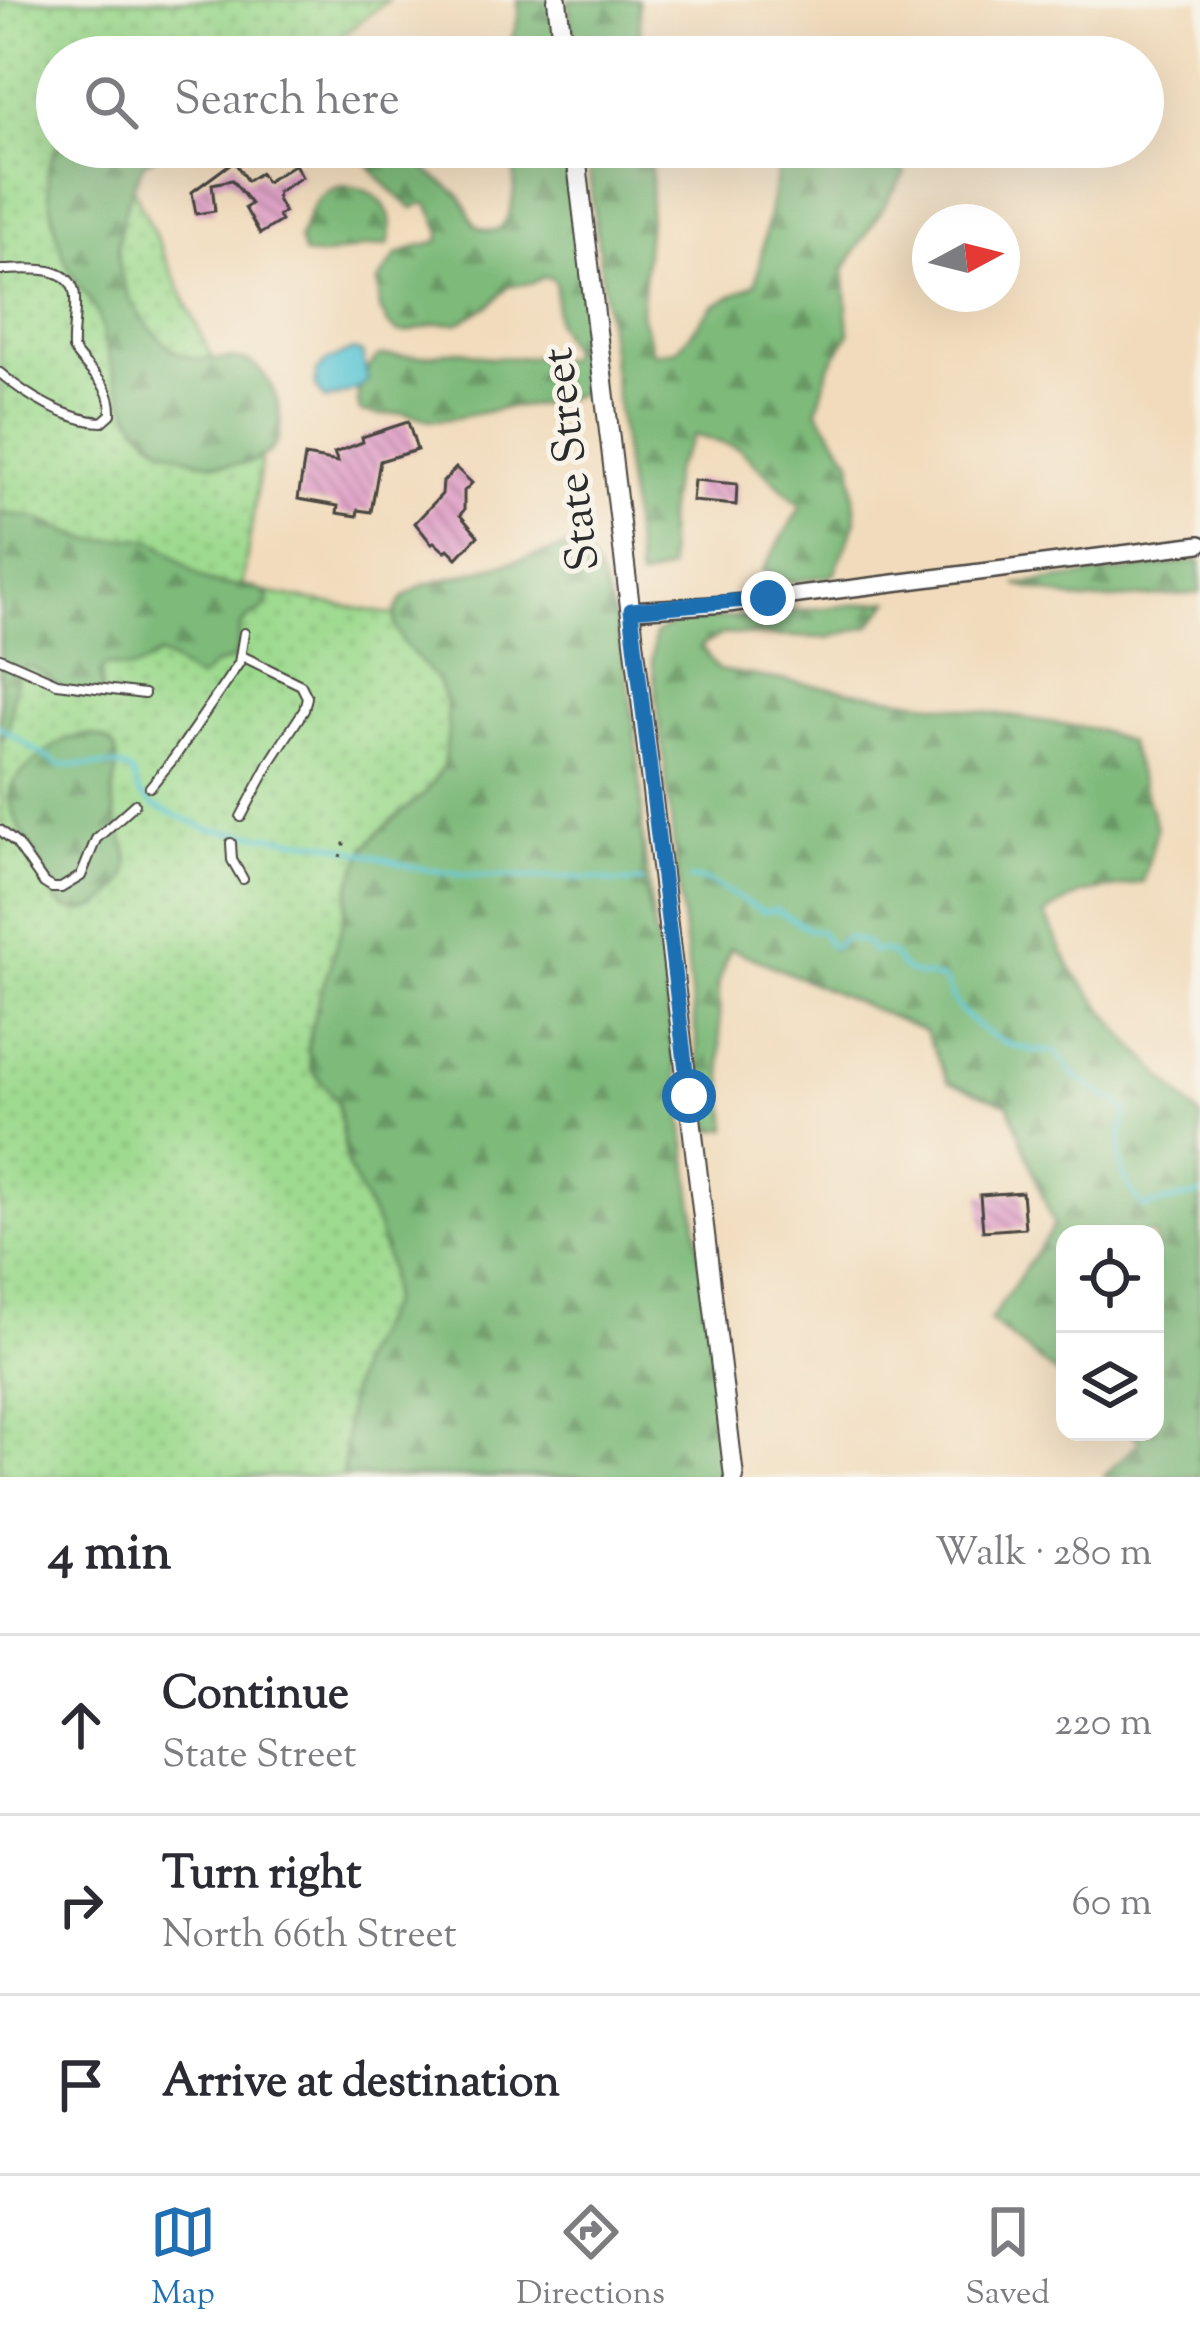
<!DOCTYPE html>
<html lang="en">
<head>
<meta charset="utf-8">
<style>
	body { margin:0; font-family:"Sorts Mill Goudy",serif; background:#f7f7f7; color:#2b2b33 }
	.controls { position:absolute; right:36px; bottom:36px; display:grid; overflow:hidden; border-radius:24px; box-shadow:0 12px 48px #0002 }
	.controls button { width:108px; height:108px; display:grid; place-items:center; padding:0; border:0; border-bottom:3px solid #e1e1e2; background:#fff; color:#2b2b33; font:60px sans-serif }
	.compass { position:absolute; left:912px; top:204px; width:108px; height:108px; border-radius:50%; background:#fff; box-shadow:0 12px 48px #0002; rotate:83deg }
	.stop { position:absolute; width:36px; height:36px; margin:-27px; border:9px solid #1f6fb2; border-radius:50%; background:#fff }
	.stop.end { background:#1f6fb2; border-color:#fff; box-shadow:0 3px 12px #0008 }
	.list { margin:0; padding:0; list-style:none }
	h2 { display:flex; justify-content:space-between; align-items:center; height:156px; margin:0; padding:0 48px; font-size:51px }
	h2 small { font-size:39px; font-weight:400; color:#7c7c81 }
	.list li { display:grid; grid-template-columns:78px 1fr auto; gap:36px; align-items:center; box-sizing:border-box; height:180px; padding:0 48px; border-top:3px solid #e1e1e2 }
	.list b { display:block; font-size:45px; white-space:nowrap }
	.list p { margin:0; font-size:39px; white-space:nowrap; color:#7c7c81 }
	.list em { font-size:39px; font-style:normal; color:#7c7c81 }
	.icon { flex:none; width:66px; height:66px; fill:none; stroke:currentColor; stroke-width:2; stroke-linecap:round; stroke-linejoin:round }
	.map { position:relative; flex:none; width:1200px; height:1477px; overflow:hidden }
	.search { position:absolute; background:#fff; box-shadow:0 12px 48px #0002; left:36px; right:36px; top:36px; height:132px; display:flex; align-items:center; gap:30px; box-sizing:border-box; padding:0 42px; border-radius:66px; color:#7c7c81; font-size:45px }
	.sheet { height:696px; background:#fff }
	nav { display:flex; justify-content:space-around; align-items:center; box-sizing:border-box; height:168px; border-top:3px solid #e1e1e2; background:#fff; font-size:33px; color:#7c7c81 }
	nav a { display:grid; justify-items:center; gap:6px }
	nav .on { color:#1f6fb2 }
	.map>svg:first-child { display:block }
	.grass { fill:url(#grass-dots); stroke:#64825d; stroke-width:3 }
	.forest { fill:url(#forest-firs); stroke:#547252; stroke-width:3 }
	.water { fill:#5cc7d5; stroke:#447980; stroke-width:3 }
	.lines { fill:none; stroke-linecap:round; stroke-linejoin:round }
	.stream { stroke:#5cc7d5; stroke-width:4.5 }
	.building { fill:url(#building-back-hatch) }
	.service-casing { stroke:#494541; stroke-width:12 }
	.minor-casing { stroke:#494541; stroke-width:20 }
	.tertiary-casing { stroke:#494541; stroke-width:22 }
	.path { stroke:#494541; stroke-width:3; stroke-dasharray:3 9; stroke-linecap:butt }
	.service { stroke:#fff; stroke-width:8 }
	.minor { stroke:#fff; stroke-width:15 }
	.tertiary { stroke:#fff; stroke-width:18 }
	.route { stroke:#1f6fb2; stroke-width:15 }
	.labels { text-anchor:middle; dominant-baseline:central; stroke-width:10; stroke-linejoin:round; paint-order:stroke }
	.street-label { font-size:45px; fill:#2b2b2b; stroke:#f7f3e8 }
</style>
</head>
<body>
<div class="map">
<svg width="1200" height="1477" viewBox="0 0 1200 1477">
	<defs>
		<pattern id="grass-dots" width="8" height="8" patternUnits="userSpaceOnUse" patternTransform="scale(3)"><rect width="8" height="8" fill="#9eda8f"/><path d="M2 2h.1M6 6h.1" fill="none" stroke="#88bb7c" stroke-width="1.8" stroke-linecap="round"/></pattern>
		<pattern id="forest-firs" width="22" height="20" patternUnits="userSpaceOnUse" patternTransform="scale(3)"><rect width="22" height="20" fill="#7eba7a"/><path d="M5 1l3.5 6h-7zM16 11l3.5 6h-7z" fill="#679764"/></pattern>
		<pattern id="building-back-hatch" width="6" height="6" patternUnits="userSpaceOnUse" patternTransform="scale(3)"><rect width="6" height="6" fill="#df9ec6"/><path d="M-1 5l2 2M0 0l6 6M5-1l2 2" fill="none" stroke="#b581a1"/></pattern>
	</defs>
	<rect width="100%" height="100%" fill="#f7f3e8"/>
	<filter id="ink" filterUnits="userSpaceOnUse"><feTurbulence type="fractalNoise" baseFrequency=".00833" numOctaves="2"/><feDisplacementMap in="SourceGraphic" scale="24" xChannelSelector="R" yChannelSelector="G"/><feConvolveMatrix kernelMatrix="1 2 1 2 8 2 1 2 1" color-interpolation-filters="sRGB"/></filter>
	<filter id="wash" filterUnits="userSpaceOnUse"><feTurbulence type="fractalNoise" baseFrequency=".004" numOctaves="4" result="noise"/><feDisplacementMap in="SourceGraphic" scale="48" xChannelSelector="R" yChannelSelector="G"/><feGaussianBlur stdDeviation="2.7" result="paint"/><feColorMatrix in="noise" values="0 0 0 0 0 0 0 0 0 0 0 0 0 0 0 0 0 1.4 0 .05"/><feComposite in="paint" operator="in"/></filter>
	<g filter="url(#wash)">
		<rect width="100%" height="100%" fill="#f1dbbc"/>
		<path class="grass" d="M0,0H388L314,57H57V147H174L126,173L261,463L242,588L423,620L623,667L718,1477H0Z"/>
		<path class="forest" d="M518,0H554L561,57H502C513,37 521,23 518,0Z
			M568,0H638L642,57H575Z
			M58,147H153C118,209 97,271 152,330C161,339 169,349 180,354C201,366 230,352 251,363C275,376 292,430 270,451C254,465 229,467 209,463C138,448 127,417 107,351C104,339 102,326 98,315C91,299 77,285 69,269C59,250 46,192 48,172C49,162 52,155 58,147Z
			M361,147C378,147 401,142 414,155C421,162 425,170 433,176C443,183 455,189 462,199C470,209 469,224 482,229C519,244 516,165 513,147H571L596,377L594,386L587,391L553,403L510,407L450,419L431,420L404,413L380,415L361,412C352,395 365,369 379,356H423L460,350L490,358L538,357L562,360L568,356L570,350L556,323V284L553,279L544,277L532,283L509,286L491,304L459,323L435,324L408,332H398L388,324L380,309L378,282L397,255L419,246L439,241L441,231L429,205L422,203L413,208L409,206C390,189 368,172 361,147Z
			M586,147H649L652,180L641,312L653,353L677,350L713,306L756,283L778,167L809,147H879L905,173L844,269L849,334L829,367L817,410L851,460L856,520L834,575L782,583L763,570L801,506L739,448L694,435L673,472L667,517L669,570L639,579Z
			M346,186C378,189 399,212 388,245L364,247L324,256L304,254L299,239C310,213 314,189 346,186Z
			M0,514C16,515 31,515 46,522C64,529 79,540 99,540C118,541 136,534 154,542C175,551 187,572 208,581C231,591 248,578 269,597C263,619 253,610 243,623C235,634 242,653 231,660C225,663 218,663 212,666L206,674L198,679C183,673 174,658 158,655C140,667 133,674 111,665L104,667L100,674L102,692L100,696C54,699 57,673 25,666C4,688 20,720 0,742Z
			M568,547C578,551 585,554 591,562C624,611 635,729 641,789C643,820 641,851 644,882C647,910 656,937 663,964L728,1477H343L348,1400L360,1356L390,1302L389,1269L378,1227L348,1168L337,1101L311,1069L308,1047L314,1015L344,920L350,885L366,847L381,830L426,792L443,767L448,734L446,703L438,681L402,641L395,625L396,609L404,597L421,586Z
			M1200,561V593L1082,601L1016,585Z
			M890,601L870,626L828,638L722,634L701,646L718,670L1098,730L1128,742L1157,828L1143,882L1081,894L1045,914L1071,969L1129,1041L1200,1117V1477H1103L1140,1441L1129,1432H1155V1234H1065V1381L990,1321L1054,1226L1008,1104L948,1082L925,1031L730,948L718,984L721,1059L728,1129L707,1131L652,658L655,634L674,623Z
			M89,735C98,737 107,738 113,746C123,760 112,784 113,800C115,842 151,864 106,901C97,908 83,913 72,910C48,904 51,884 42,867C32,843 0,810 13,783C19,773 31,765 40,757C55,744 69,736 89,735Z"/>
		<path class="water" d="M353,350L362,353L368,381L357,390L325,400L316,386V373L327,361Z"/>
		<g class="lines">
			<path class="stream" d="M0,727L59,765L117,766L127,769L133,774L139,793L154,806L208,829L331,844L412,867L444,872L482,876L592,878L614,882H642
				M690,879L706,880L764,912L776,910L811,930L821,932L830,946H837L841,940L848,937L868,944L873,952L883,950L893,954C905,979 920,973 944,980C950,989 951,999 958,1007C981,1035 1017,1054 1056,1051L1076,1078L1117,1102L1127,1112C1117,1152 1115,1173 1143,1207L1200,1195"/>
		</g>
		<g id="blocks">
			<path class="building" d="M234,161L247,181L260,173L266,182L295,164L302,177L278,192L277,199L284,212L278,216L281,221L260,234L245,208L251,204L232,180L212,184L215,211L196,214L192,192Z
				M408,422L417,450L380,461L371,512L358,510L357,516L337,513L338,506L298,499L305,456L338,462L334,453L363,442L362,437Z
				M456,468L472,483L464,491V510L460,515L478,536L457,558L448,549L445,552L434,542L432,544L415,523L442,494L443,482Z
				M694,480L737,484L736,505L692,501Z
				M1022,1192L1025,1228L983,1231L980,1195Z"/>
		</g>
	</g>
	<g filter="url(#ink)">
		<use href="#blocks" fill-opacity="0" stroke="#494541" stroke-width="3"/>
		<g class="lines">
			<defs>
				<path id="service" d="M0,270C25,270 74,262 75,298C76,315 72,332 73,349C88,373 112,382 111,414L102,422C66,420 27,396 0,373
					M0,658L57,683L144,694
					M150,787L174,758L239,663L244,633
					M241,817L272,759L304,710L307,697L301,685L242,656
					M0,830L16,843L44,883L52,888H61L81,876L96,839L135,804
					M231,843L232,860L243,879"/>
				<path id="minor" d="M631,610L728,604L1200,544"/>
				<path id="tertiary" d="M557,0L564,57
					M575,147L734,1477"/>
			</defs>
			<use href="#service" class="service-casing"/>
			<use href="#minor" class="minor-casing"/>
			<use href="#tertiary" class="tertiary-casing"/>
			<path class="path" d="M340,857L346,837"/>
			<use href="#service" class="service"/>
			<use href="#minor" class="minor"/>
			<use href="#tertiary" class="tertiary"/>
		</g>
	</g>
	<g class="lines" filter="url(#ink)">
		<path class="route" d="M689,1096L631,610L768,598"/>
	</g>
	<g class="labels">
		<g class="street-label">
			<text transform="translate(574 459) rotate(-97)">State Street</text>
		</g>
	</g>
</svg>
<div class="controls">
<button><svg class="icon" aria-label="locate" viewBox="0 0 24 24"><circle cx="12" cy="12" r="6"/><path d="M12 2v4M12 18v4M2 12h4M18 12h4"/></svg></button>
<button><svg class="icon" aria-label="layers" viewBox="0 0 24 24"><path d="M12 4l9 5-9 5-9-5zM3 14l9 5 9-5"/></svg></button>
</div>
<svg class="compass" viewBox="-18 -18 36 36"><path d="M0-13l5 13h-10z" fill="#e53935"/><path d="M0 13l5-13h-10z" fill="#7c7c81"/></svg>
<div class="stop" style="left:689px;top:1096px"></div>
<div class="stop end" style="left:768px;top:598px"></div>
<div class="search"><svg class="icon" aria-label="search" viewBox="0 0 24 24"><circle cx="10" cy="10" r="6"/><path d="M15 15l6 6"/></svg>Search here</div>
</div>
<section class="sheet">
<h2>4 min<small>Walk · 280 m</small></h2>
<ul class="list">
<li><svg class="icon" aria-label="ahead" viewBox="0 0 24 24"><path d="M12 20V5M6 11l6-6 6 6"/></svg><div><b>Continue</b><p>State Street</p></div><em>220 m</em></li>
<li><svg class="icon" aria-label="right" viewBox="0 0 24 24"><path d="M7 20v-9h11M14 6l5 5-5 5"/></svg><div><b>Turn right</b><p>North 66th Street</p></div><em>60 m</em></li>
<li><svg class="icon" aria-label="arrive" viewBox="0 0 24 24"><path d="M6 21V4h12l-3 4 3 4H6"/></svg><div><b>Arrive at destination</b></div></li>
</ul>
</section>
<nav>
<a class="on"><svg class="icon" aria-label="map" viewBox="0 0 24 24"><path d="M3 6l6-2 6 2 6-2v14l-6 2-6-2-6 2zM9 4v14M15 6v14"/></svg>Map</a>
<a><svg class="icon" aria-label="directions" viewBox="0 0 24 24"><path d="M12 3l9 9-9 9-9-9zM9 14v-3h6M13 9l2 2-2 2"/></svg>Directions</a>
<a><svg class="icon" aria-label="saved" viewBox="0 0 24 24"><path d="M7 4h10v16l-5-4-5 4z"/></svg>Saved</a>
</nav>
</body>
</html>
